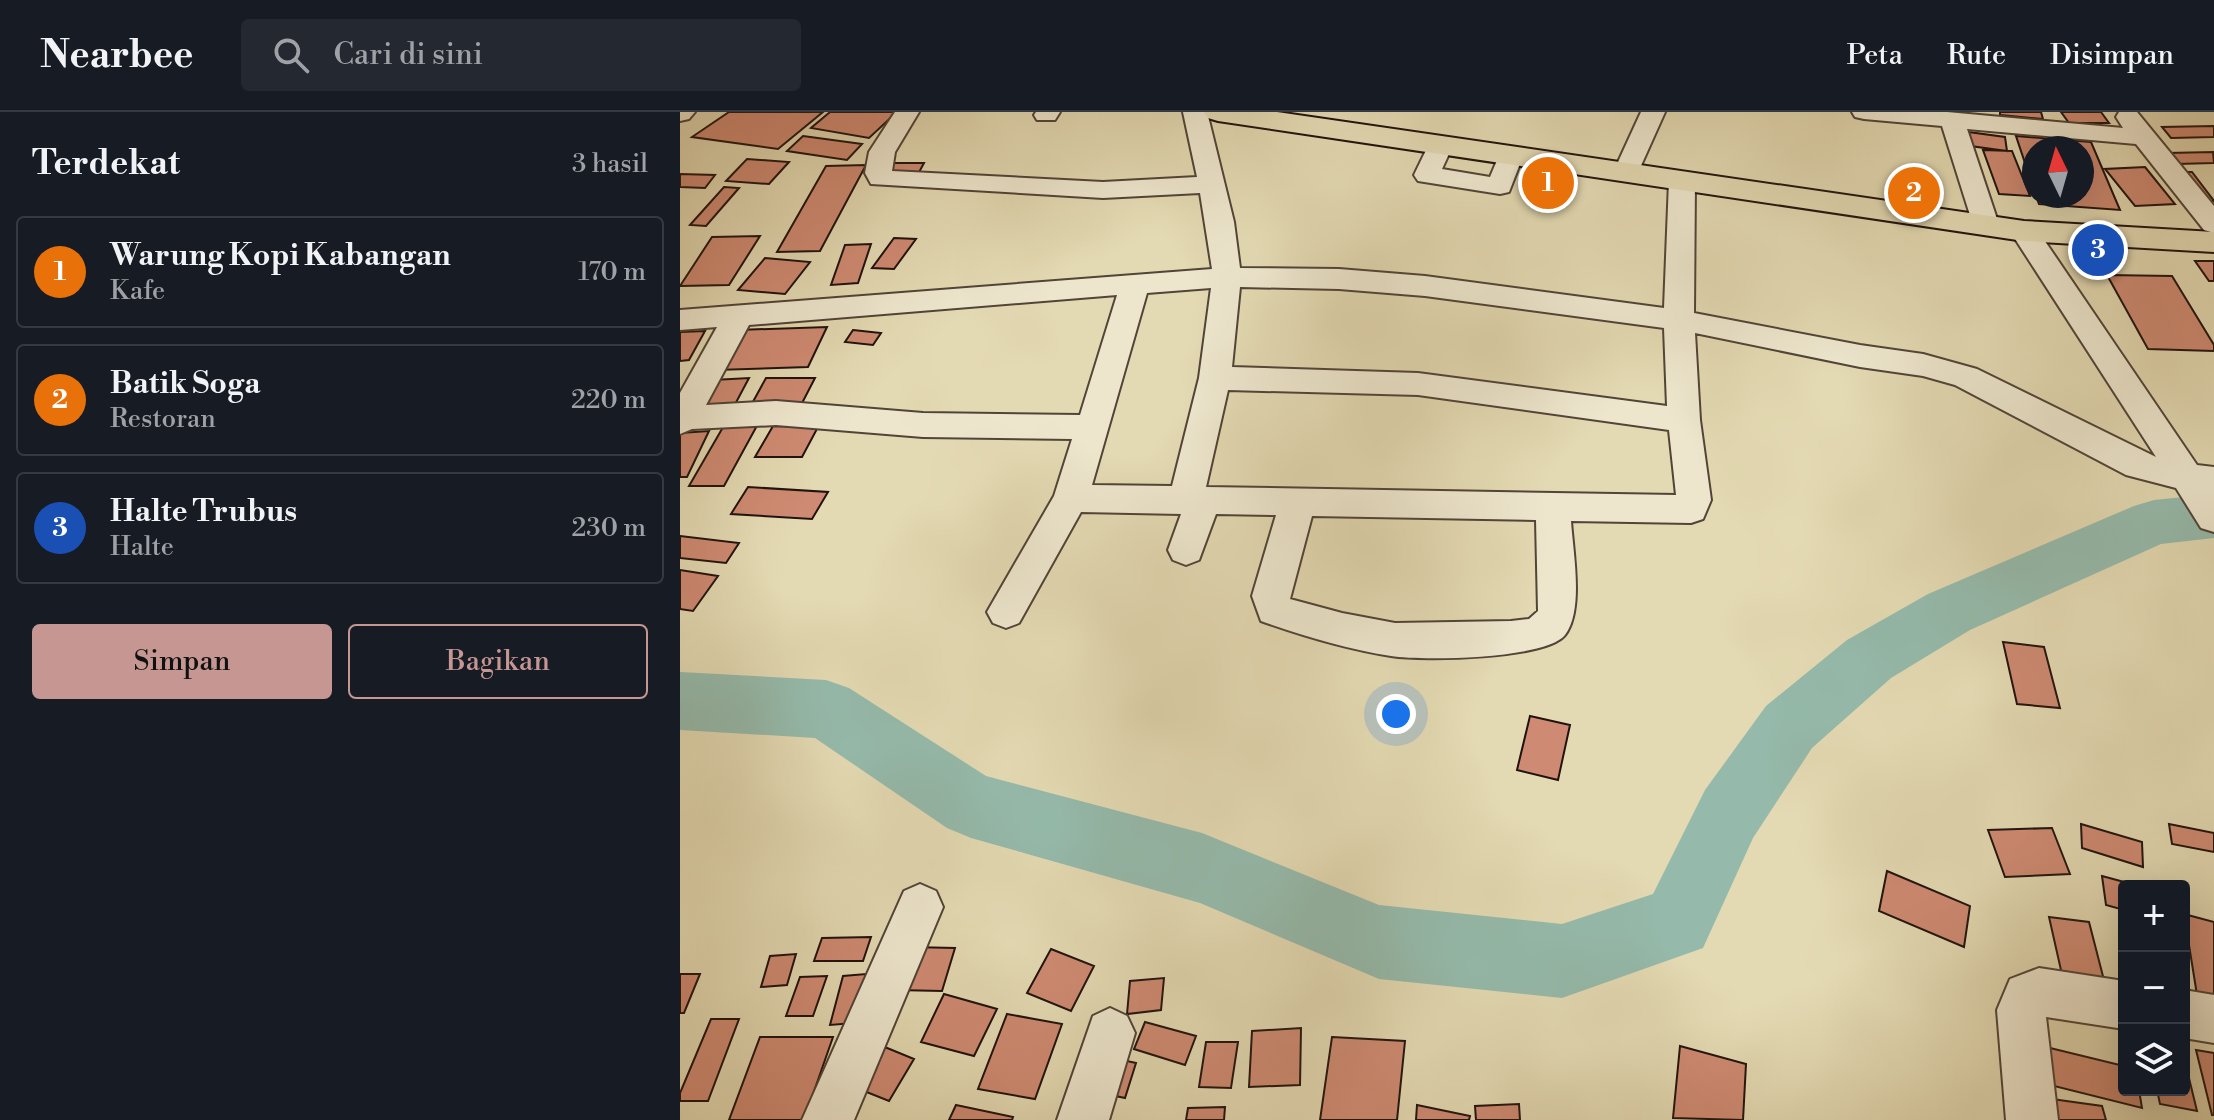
<!DOCTYPE html>
<html lang="id">
<head>
<meta charset="utf-8">
<style>
	body { margin:0; font-family:"Libre Bodoni",serif; background:#242831; color:#f1f3f6 }
	.controls { position:absolute; right:24px; bottom:24px; display:grid; overflow:hidden; border-radius:8px; box-shadow:0 8px 32px #0002 }
	.controls button { width:72px; height:72px; display:grid; place-items:center; padding:0; border:0; border-bottom:2px solid #363941; background:#171b24; color:#f1f3f6; font:40px sans-serif }
	.compass { position:absolute; left:1342px; top:24px; width:72px; height:72px; border-radius:50%; background:#171b24; box-shadow:0 8px 32px #0002; rotate:355deg }
	.you { position:absolute; left:716px; top:602px; width:28px; height:28px; margin:-20px; border:6px solid #fff; border-radius:50%; background:#1a73e8; box-shadow:0 0 0 12px #1a73e833 }
	.badge { display:grid; place-items:center; width:52px; height:52px; border-radius:50%; background:#c59692; color:#fff; font-size:26px; font-weight:700 }
	.pin { position:absolute; translate:-50% -50%; border:4px solid #fff; box-shadow:0 2px 8px #0006 }
	.list { margin:0; padding:0; list-style:none }
	h2 { display:flex; justify-content:space-between; align-items:center; height:104px; margin:0; padding:0 32px; font-size:34px }
	h2 small { font-size:26px; font-weight:400; color:#9ea1a6 }
	.list li { display:grid; grid-template-columns:52px 1fr auto; gap:24px; align-items:center; box-sizing:border-box; height:112px; margin:0 16px 16px; padding:0 16px; border:2px solid #363941; border-radius:8px }
	.list b { display:block; font-size:30px; white-space:nowrap }
	.list p { margin:0; font-size:26px; white-space:nowrap; color:#9ea1a6 }
	.list em { font-size:26px; font-style:normal; color:#9ea1a6 }
	.actions { display:flex; gap:16px; padding:24px 32px }
	.actions a { flex:1; padding:18px 0; border:2px solid #c59692; border-radius:8px; text-align:center; font-size:28px; color:#c59692 }
	.actions .main { background:#c59692; color:#111 }
	.icon { flex:none; width:44px; height:44px; fill:none; stroke:currentColor; stroke-width:2; stroke-linecap:round; stroke-linejoin:round }
	.map { position:relative; flex:none; width:1534px; height:1008px; overflow:hidden }
	header { display:flex; align-items:center; gap:48px; box-sizing:border-box; height:112px; padding:0 40px; background:#171b24; border-bottom:2px solid #363941 }
	header strong { font-size:38px }
	nav { display:flex; gap:44px; margin-inline-start:auto; font-size:28px }
	.search { width:560px; height:72px; background:#242831; display:flex; align-items:center; gap:20px; box-sizing:border-box; padding:0 28px; border-radius:8px; color:#9ea1a6; font-size:30px }
	main { display:flex }
	aside { flex:1; background:#171b24 }
	.map>svg:first-child { display:block }
	.lines { fill:none; stroke-linecap:round; stroke-linejoin:round }
	.river { fill:#95baab; fill-rule:evenodd }
	.building { fill:#ce8a72; stroke:#20130f; stroke-width:2 }
	.minor-casing { stroke:#514438; stroke-width:4 }
	.major-casing { stroke:#20130f; stroke-width:4 }
	.minor { fill:#ede6cd; fill-rule:evenodd }
	.major { fill:#e3d9b2; fill-rule:evenodd }
</style>
</head>
<body>
<header>
<strong>Nearbee</strong>
<div class="search"><svg class="icon" aria-label="search" viewBox="0 0 24 24"><circle cx="10" cy="10" r="6"/><path d="M15 15l6 6"/></svg>Cari di sini</div>
<nav><a>Peta</a><a>Rute</a><a>Disimpan</a></nav>
</header>
<main>
<aside>
<h2>Terdekat<small>3 hasil</small></h2>
<ul class="list">
<li><span class="badge" style="background:#e8710a">1</span><div><b>Warung Kopi Kabangan</b><p>Kafe</p></div><em>170 m</em></li>
<li><span class="badge" style="background:#e8710a">2</span><div><b>Batik Soga</b><p>Restoran</p></div><em>220 m</em></li>
<li><span class="badge" style="background:#1a4fb4">3</span><div><b>Halte Trubus</b><p>Halte</p></div><em>230 m</em></li>
</ul>
<div class="actions"><a class="main">Simpan</a><a>Bagikan</a></div>
</aside>
<div class="map">
<svg width="1534" height="1008" viewBox="0 0 1534 1008">
	<rect width="100%" height="100%" fill="#e3d9b2"/>
	<filter id="stains"><feTurbulence type="fractalNoise" baseFrequency=".0025" numOctaves="4"/><feColorMatrix values="0 0 0 0 .2 0 0 0 0 .09 0 0 0 0 .02 0 0 0 .5 -.17"/></filter>
	<radialGradient id="worn" r=".72"><stop offset=".6" stop-color="#630" stop-opacity="0"/><stop offset="1" stop-color="#630" stop-opacity=".3"/></radialGradient>
	<g class="lines">
		<path class="river" d="M1534,382V426L1481,432L1290,518L1211,566L1132,636L1073,726L1023,836L882,886L699,867L520,791L291,726L267,716L135,626L0,618V560L146,568L169,576L306,664L522,721L699,793L882,812L973,782L1025,678L1086,594L1167,528L1248,482L1454,394L1474,388Z"/>
	</g>
	<path class="building" d="M49,0H143L98,37L12,25Z
		M150,0H217L189,26L131,16Z
		M1320,0H1361L1363,7L1320,3Z
		M1381,0H1421L1429,11H1389Z
		M1534,14V25L1491,26L1482,15Z
		M1281,19L1325,25L1327,39L1283,33Z
		M123,24L182,32L167,48L107,39Z
		M1336,24L1411,30L1440,98L1359,92L1356,84H1402V36H1354V78Z
		M1303,38L1332,39L1350,84L1319,82Z
		M1533,40L1534,51L1497,52L1488,41Z
		M67,47L109,50L89,72L46,69Z
		M208,51H244L237,64H200Z
		M186,53L140,139L97,140L146,54Z
		M1465,55L1495,92L1455,94L1425,57Z
		M1497,60H1512L1534,89H1521Z
		M0,62L35,63L25,76L0,75Z
		M44,75L59,76L26,114L10,113Z
		M80,124L49,173L0,174L32,125Z
		M214,126L236,127L214,157L192,156Z
		M191,132L178,171L151,173L165,133Z
		M85,146L130,150L105,182L58,178Z
		M1515,149H1534V169H1529Z
		M1427,163L1492,164L1534,233V239L1468,237Z
		M147,215L128,255L36,258L58,218Z
		M173,218L201,221L193,233L165,230Z
		M25,219L9,248L0,249V220Z
		M69,266L52,298L16,299L33,268Z
		M86,266H135L119,297H69Z
		M46,310H79L44,374H9Z
		M93,314L138,315L122,345H75Z
		M29,319L7,365H0V321Z
		M68,375L148,380L132,407L51,402Z
		M0,424L59,431L46,451L0,446Z
		M0,458L38,464L13,499L0,497Z
		M1323,530L1364,535L1380,596L1337,592Z
		M850,604L890,613L878,668L837,658Z
		M1401,712L1462,730L1463,755L1402,736Z
		M1489,712L1534,721V740L1492,732Z
		M1372,716L1390,762L1325,765L1308,718Z
		M1207,759L1290,794L1284,835L1199,799Z
		M1422,764L1459,774H1444V798L1426,793Z
		M1504,802L1534,810V887L1517,883Z
		M1369,805L1409,810L1425,872L1383,867Z
		M191,825L183,849H134L142,826Z
		M230,835L275,836L262,879L216,878Z
		M371,837L414,854L391,899L347,881Z
		M116,842L107,873L81,875L90,844Z
		M0,862H20L4,901H0Z
		M186,862L174,911L150,913L163,864Z
		M147,864L133,904H106L120,865Z
		M484,866L481,898L447,902L450,869Z
		M264,882L317,897L294,944L241,930Z
		M327,902L382,912L355,987L298,977Z
		M31,907H59L28,989H0V981Z
		M465,910L516,924L505,953L454,937Z
		M621,916L620,973L569,975L572,919Z
		M80,925H153L124,1008H49Z
		M652,925L725,929L717,1008H640Z
		M526,930H558L551,976L519,975Z
		M195,931L234,947L209,989L169,973Z
		M1000,934L1066,952L1063,1008L993,1006Z
		M1366,935L1444,954V978H1459L1462,996L1370,973Z
		M1516,938L1534,941V1003H1532Z
		M429,945L456,951L445,986L417,980Z
		M1504,962H1508L1517,999L1480,992L1477,978H1504Z
		M1351,984L1422,994L1426,1008H1356Z
		M839,992L840,1008H796L795,994Z
		M276,993L333,1005L332,1008H269Z
		M737,993L790,1004L789,1008H736Z
		M545,995L544,1008H506L508,996Z"/>
	<g class="lines">
		<defs>
			<path id="minor" d="M0,0H15L9,7L0,9Z
				M215,0H239L215,40L212,59L423,70L517,65L503,0H527L554,110L560,156L659,157L745,164L984,196L989,69L993,63H1011L1015,69L1014,201L1180,233L1243,242L1297,257L1476,345L1330,119L1334,113L1344,110L1354,113L1517,353L1534,355V420L1521,416L1496,376L1446,363L1275,273L1243,264L1180,255L1015,221L1020,308L1031,388L1023,407L1011,411L891,409C893,440 904,498 885,523C866,547 743,549 711,544C667,537 623,524 581,509L572,484L596,403L536,402L519,448L506,453L493,448L488,438L501,402L401,400L339,511L326,516L313,511L307,500L374,384L392,327L243,325L96,313L12,317L0,322V281L37,215L0,218V198L532,157L520,81L423,86L191,72L185,61L189,40ZM560,175L659,177L745,184L984,216L987,294L738,261L552,255ZM531,176L519,266L492,374L412,373L467,181ZM437,183L400,303L243,301L96,289L26,293L69,213ZM548,278L738,283L989,318L996,383L526,375ZM632,404L856,408L858,499L849,507L831,509L715,511L662,501L610,487Z
				M356,0H380L375,8H357L354,3Z
				M961,0H985L955,67H937L933,61Z
				M1172,0H1267L1443,16L1436,5L1439,0H1457L1534,94V121L1524,118L1456,32L1287,17L1319,113L1315,119L1305,122L1295,119L1262,14L1184,7L1175,5Z
				M760,25L769,28L773,33L762,57L810,65L821,39H839L843,44L829,80L820,82L738,69L734,63L751,28Z
				M240,772L256,779L263,795L174,1008H122L224,779Z
				M1359,856L1444,869V917L1366,905L1378,1008H1326L1317,898L1330,867Z
				M1504,878L1534,883V931L1504,926Z
				M430,896L447,904L455,921L429,1008H377L413,904Z"/>
			<path id="major" d="M524,0H597L1344,109L1534,120V140L1344,129L538,9L528,6Z"/>
		</defs>
		<use href="#minor" class="minor-casing"/>
		<use href="#major" class="major-casing"/>
		<use href="#minor" class="minor"/>
		<use href="#major" class="major"/>
	</g>
	<rect width="100%" height="100%" filter="url(#stains)"/>
	<rect width="100%" height="100%" fill="url(#worn)"/>
</svg>
<div class="controls">
<button>+</button>
<button>−</button>
<button><svg class="icon" aria-label="layers" viewBox="0 0 24 24"><path d="M12 4l9 5-9 5-9-5zM3 14l9 5 9-5"/></svg></button>
</div>
<svg class="compass" viewBox="-18 -18 36 36"><path d="M0-13l5 13h-10z" fill="#e53935"/><path d="M0 13l5-13h-10z" fill="#9ea1a6"/></svg>
<div class="you"></div>
<div class="pin badge" style="left:868px;top:71px;background:#e8710a">1</div>
<div class="pin badge" style="left:1234px;top:81px;background:#e8710a">2</div>
<div class="pin badge" style="left:1418px;top:138px;background:#1a4fb4">3</div>
</div>
</main>
</body>
</html>
